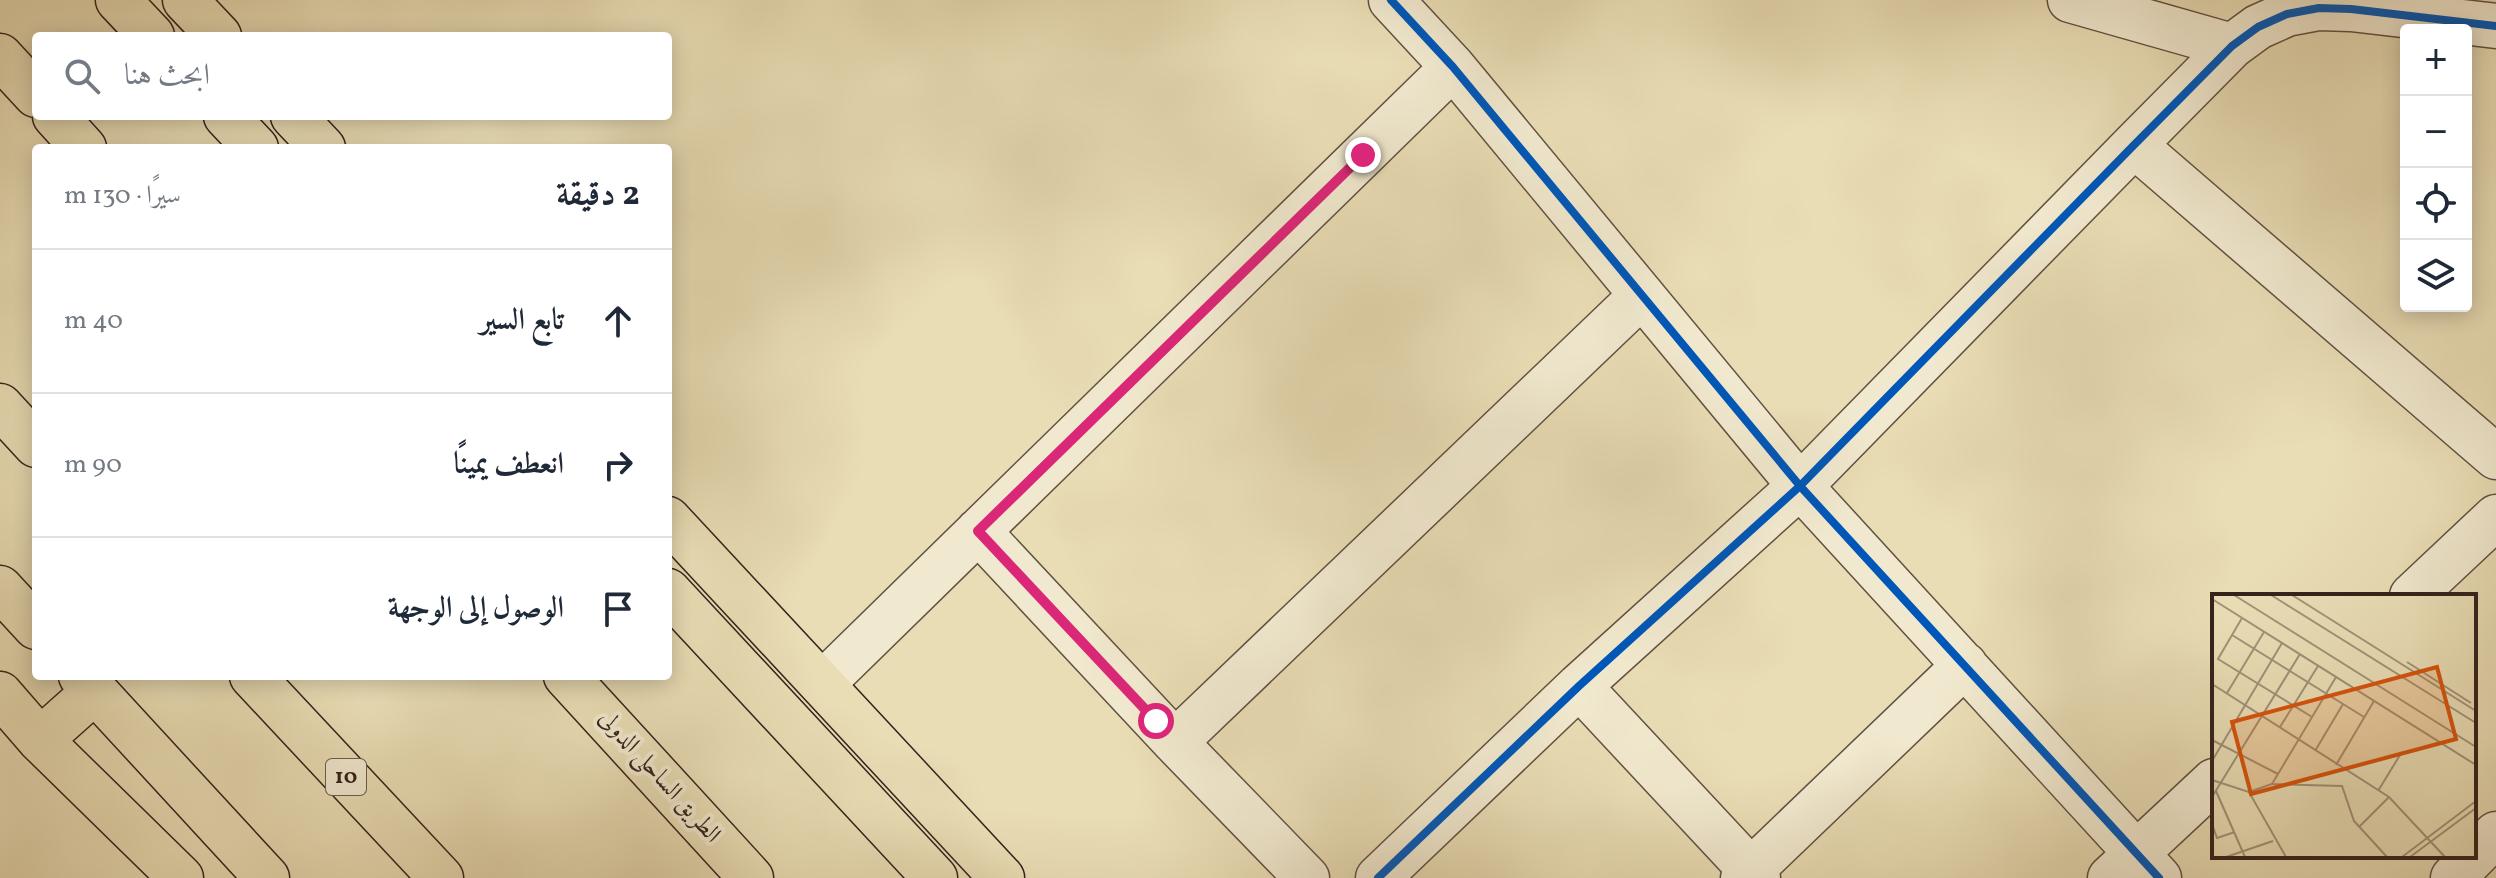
<!DOCTYPE html>
<html lang="ar">
<head>
<meta charset="utf-8">
<style>
	body { margin:0; font-family:Vollkorn,Amiri,serif; background:#f2f2f3; color:#1f2937; direction:rtl }
	.controls { position:absolute; right:24px; top:24px; display:grid; overflow:hidden; border-radius:8px; box-shadow:0 4px 20px #0003 }
	.controls button { width:72px; height:72px; display:grid; place-items:center; padding:0; border:0; border-bottom:2px solid #e0e1e3; background:#fff; color:#1f2937; font:40px sans-serif }
	.stop { position:absolute; width:24px; height:24px; margin:-18px; border:6px solid #db2777; border-radius:50%; background:#fff }
	.stop.end { background:#db2777; border-color:#fff; box-shadow:0 2px 8px #0008 }
	.list { margin:0; padding:0; list-style:none }
	h2 { display:flex; justify-content:space-between; align-items:center; height:104px; margin:0; padding:0 32px; font-size:34px }
	h2 small { font-size:26px; font-weight:400; color:#747a83 }
	.list li { display:grid; grid-template-columns:52px 1fr auto; gap:24px; align-items:center; box-sizing:border-box; height:144px; padding:0 32px; border-top:2px solid #e0e1e3 }
	.list b { display:block; font-size:30px; white-space:nowrap }
	.list em { font-size:26px; font-style:normal; color:#747a83 }
	.icon { flex:none; width:44px; height:44px; fill:none; stroke:currentColor; stroke-width:2; stroke-linecap:round; stroke-linejoin:round }
	.map { position:relative; flex:none; width:2496px; height:878px; overflow:hidden; direction:ltr }
	.search { position:absolute; background:#fff; box-shadow:0 4px 20px #0003; left:32px; top:32px; width:640px; height:88px; display:flex; align-items:center; gap:20px; box-sizing:border-box; padding:0 28px; border-radius:8px; color:#747a83; font-size:30px }
	.panel { position:absolute; background:#fff; box-shadow:0 4px 20px #0003; left:32px; top:144px; width:640px; height:536px; border-radius:8px; direction:rtl }
	.map>svg:first-child { display:block }
	.lines { fill:none; stroke-linecap:round; stroke-linejoin:round }
	.minor-casing { stroke:#625142; stroke-width:47 }
	.major-casing { stroke:#35221c; stroke-width:47 }
	.highway-casing { stroke:#35221c; stroke-width:47 }
	.minor { stroke:#f1e9cf; stroke-width:44 }
	.major { stroke:#e9ddb5; stroke-width:44 }
	.highway { stroke:#e9ddb5; stroke-width:44 }
	.cycleway-casing { stroke:#f1e9cf; stroke-width:13 }
	.cycleway { stroke:#0057b8; stroke-width:8 }
	.route { stroke:#db2777; stroke-width:10 }
	.labels { text-anchor:middle; dominant-baseline:central; stroke-width:8; stroke-linejoin:round; paint-order:stroke }
	.shield { fill:#f1e9cf; stroke:#6d5e52; stroke-width:2 }
	.shield-label { font-size:22px; font-weight:bold; fill:#35221c }
	.street-label { font-size:24px; fill:#35221c; stroke:#f1e9cf }
	.inset-road { fill:none; stroke:#a19278; stroke-width:2 }
	.view { fill:#d6540e; fill-opacity:0.15; stroke:#d6540e; stroke-width:4 }
	.inset-edge { fill:none; stroke:#35221c; stroke-width:4 }
</style>
</head>
<body>
<div class="map">
<svg width="2496" height="878" viewBox="0 0 2496 878">
	<rect width="100%" height="100%" fill="#e9ddb5"/>
	<filter id="stains"><feTurbulence type="fractalNoise" baseFrequency=".0025" numOctaves="4"/><feColorMatrix values="0 0 0 0 .2 0 0 0 0 .09 0 0 0 0 .02 0 0 0 .5 -.17"/></filter>
	<radialGradient id="worn" r=".72"><stop offset=".6" stop-color="#630" stop-opacity="0"/><stop offset="1" stop-color="#630" stop-opacity=".3"/></radialGradient>
	<g class="lines">
		<defs>
			<path id="minor" d="M1391,0L1453,67L1800,486L2159,878
				M2070,0L2232,46
				M2134,145L2496,457
				M978,531L1175,742
				M2412,596L2496,517
				M822,684L1453,67
				M1579,686L1758,878
				M1307,878L1175,742L1642,295
				M1378,878L1579,686L1800,486L2134,145L2232,46L2258,27L2287,14L2319,8L2351,9L2496,26
				M1743,878L1965,665
				M2110,878L2214,781
				M2453,878L2496,834"/>
			<path id="major" d="M118,0L152,36
				M185,0L219,36
				M226,116L256,148
				M293,116L323,148
				M668,519L1002,878
				M0,588L36,627
				M668,591L935,878
				M81,676L267,878
				M0,694L40,740L181,878
				M40,740L95,691"/>
			<path id="highway" d="M0,56L36,95
				M55,116L84,148
				M0,406L36,445
				M252,676L441,878
				M566,676L751,878"/>
		</defs>
		<use href="#minor" class="minor-casing"/>
		<use href="#major" class="major-casing"/>
		<use href="#highway" class="highway-casing"/>
		<use href="#minor" class="minor"/>
		<use href="#major" class="major"/>
		<use href="#highway" class="highway"/>
		<defs>
			<path id="cycleway" d="M1391,0L1453,67L1800,486L2159,878
				M1378,878L1579,686L1800,486L2134,145L2232,46L2258,27L2287,14L2319,8L2351,9L2496,26"/>
		</defs>
		<use href="#cycleway" class="cycleway-casing"/>
		<use href="#cycleway" class="cycleway"/>
	</g>
	<g class="lines">
		<path class="route" d="M1156,721L978,531L1363,155"/>
	</g>
	<g class="labels">
		<rect class="shield" x="326" y="759" width="40" height="36" rx="6"/>
		<g class="shield-label">
			<text x="346" y="777">10</text>
		</g>
		<g class="street-label">
			<text transform="translate(659 777) rotate(48)">الطريق الساحلى الدولى</text>
		</g>
	</g>
	<g transform="translate(2212 594)">
		<rect width="264" height="264" fill="#e9ddb5"/>
		<path class="inset-road" d="M22,1L264,153M59,1L264,129M80,1L264,117M0,5L264,171M30,24L6,65L100,123M20,41L131,110L103,157M195,68L259,109M0,90L177,203L233,263M15,99L52,38M131,110L152,123M68,133L106,72M0,146L66,180M0,167L70,49M124,171L162,107M0,186L37,198L74,263M60,190L130,192L142,227L175,263M4,197L33,263M166,197L188,161M37,198L60,190L124,83M0,203L88,60M0,230L5,244L23,238M147,233L177,203M14,263L61,247M190,263L264,207M198,263L264,214"/>
		<path class="view" d="M225,73L244,145L39,200L20,128Z"/>
		<rect width="264" height="264" class="inset-edge"/>
	</g>
	<rect width="100%" height="100%" filter="url(#stains)"/>
	<rect width="100%" height="100%" fill="url(#worn)"/>
</svg>
<div class="controls">
<button>+</button>
<button>−</button>
<button><svg class="icon" aria-label="locate" viewBox="0 0 24 24"><circle cx="12" cy="12" r="6"/><path d="M12 2v4M12 18v4M2 12h4M18 12h4"/></svg></button>
<button><svg class="icon" aria-label="layers" viewBox="0 0 24 24"><path d="M12 4l9 5-9 5-9-5zM3 14l9 5 9-5"/></svg></button>
</div>
<div class="stop" style="left:1156px;top:721px"></div>
<div class="stop end" style="left:1363px;top:155px"></div>
<div class="search"><svg class="icon" aria-label="search" viewBox="0 0 24 24"><circle cx="10" cy="10" r="6"/><path d="M15 15l6 6"/></svg>ابحث هنا</div>
<section class="panel">
<h2>2 دقيقة<small>سيرًا · 130 m</small></h2>
<ul class="list">
<li><svg class="icon" aria-label="ahead" viewBox="0 0 24 24"><path d="M12 20V5M6 11l6-6 6 6"/></svg><div><b>تابع السير</b></div><em>40 m</em></li>
<li><svg class="icon" aria-label="right" viewBox="0 0 24 24"><path d="M7 20v-9h11M14 6l5 5-5 5"/></svg><div><b>انعطف يمينًا</b></div><em>90 m</em></li>
<li><svg class="icon" aria-label="arrive" viewBox="0 0 24 24"><path d="M6 21V4h12l-3 4 3 4H6"/></svg><div><b>الوصول إلى الوجهة</b></div></li>
</ul>
</section>
</div>
</body>
</html>
